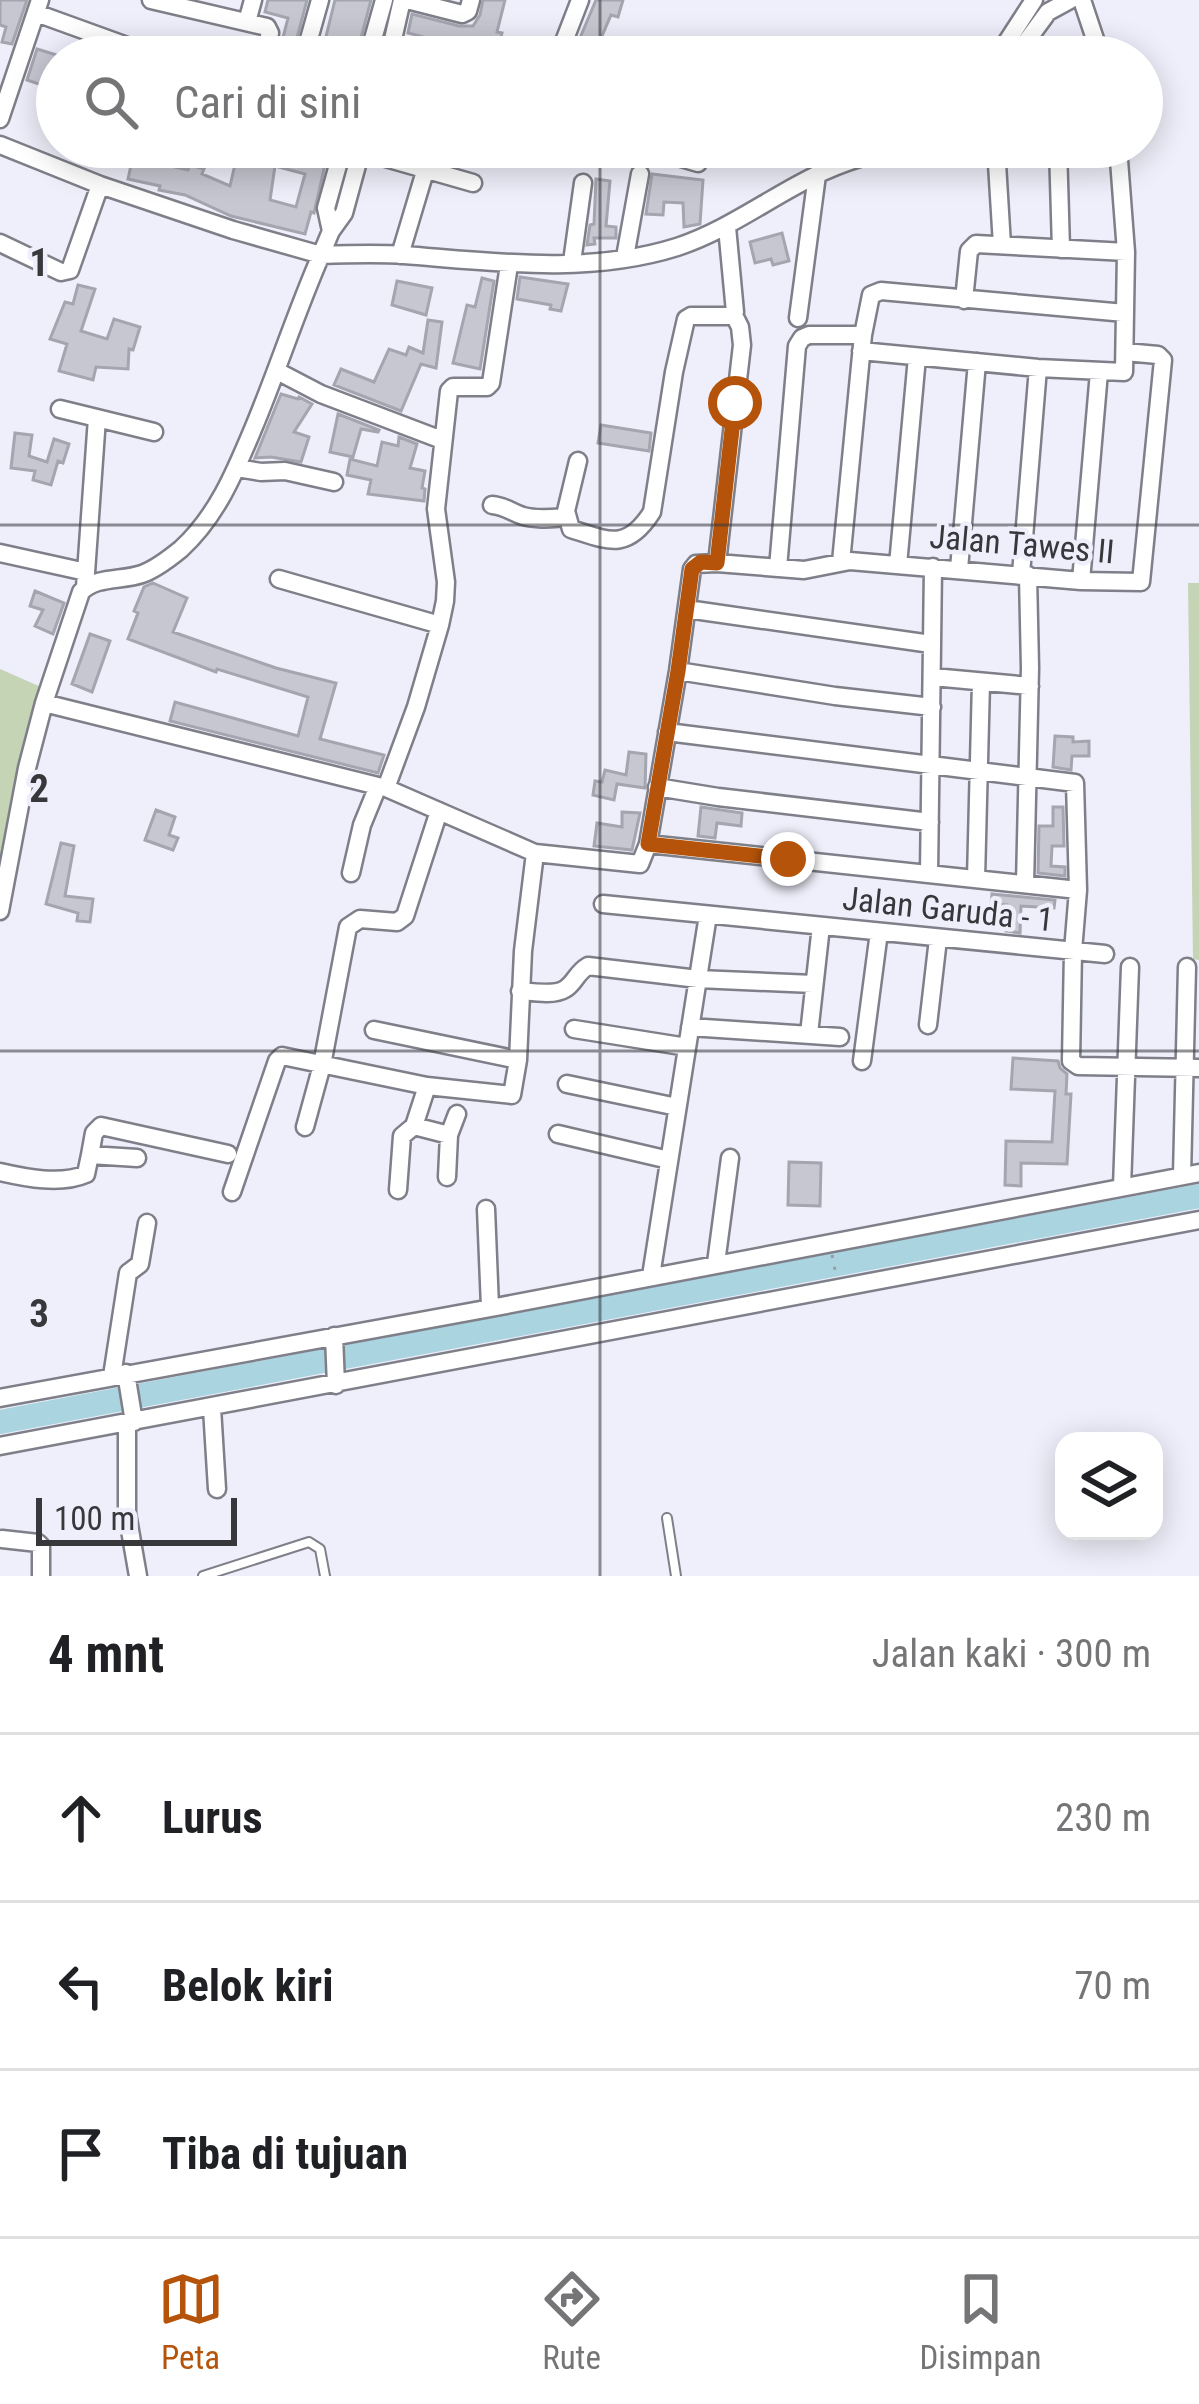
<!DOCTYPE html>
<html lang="id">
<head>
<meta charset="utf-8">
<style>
	body { margin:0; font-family:"Roboto Condensed",sans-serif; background:#f2f2f2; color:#202124 }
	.controls { position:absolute; right:36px; bottom:36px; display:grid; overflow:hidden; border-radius:24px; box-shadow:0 6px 30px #0003 }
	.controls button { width:108px; height:108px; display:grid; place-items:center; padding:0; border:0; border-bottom:3px solid #e0e0e0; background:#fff; color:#202124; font:60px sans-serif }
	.scale { position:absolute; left:36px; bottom:30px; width:201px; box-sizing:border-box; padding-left:12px; border:6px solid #37373c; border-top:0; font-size:33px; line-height:42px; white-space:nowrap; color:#37373c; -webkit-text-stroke:9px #eeeffa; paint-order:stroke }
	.stop { position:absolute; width:36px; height:36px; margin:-27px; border:9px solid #b45309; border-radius:50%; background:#fff }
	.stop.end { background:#b45309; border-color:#fff; box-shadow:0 3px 12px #0008 }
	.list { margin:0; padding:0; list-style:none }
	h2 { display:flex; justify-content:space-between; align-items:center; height:156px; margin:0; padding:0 48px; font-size:51px }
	h2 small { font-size:39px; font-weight:400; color:#757577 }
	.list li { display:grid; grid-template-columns:78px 1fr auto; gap:36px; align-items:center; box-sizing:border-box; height:168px; padding:0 48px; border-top:3px solid #e0e0e0 }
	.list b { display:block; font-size:45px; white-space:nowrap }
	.list em { font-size:39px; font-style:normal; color:#757577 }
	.icon { flex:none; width:66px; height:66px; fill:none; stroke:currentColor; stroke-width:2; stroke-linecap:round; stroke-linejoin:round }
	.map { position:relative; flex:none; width:1199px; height:1576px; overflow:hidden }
	.search { position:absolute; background:#fff; box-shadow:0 6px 30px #0003; left:36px; right:36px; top:36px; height:132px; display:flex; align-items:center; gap:30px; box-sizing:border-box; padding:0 42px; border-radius:66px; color:#757577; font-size:45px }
	.sheet { height:660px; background:#fff }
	nav { display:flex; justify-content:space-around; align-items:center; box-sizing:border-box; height:168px; border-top:3px solid #e0e0e0; background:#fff; font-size:33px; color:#757577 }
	nav a { display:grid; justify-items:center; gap:6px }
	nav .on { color:#b45309 }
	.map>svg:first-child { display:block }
	.green { fill:#c4d4b5 }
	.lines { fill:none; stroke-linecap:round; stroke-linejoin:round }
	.river { stroke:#abd4e1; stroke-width:24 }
	.building { fill:#c6c7d1; stroke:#a4a5af; stroke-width:3; fill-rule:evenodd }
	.service-casing { stroke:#7e7f88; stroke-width:12 }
	.minor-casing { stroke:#7e7f88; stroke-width:21 }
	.path { stroke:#9b9ba3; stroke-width:3; stroke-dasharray:3 9; stroke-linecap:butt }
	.service { stroke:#fff; stroke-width:8 }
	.minor { stroke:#fff; stroke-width:16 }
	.route { stroke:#b45309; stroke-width:15 }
	.grid { fill:none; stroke:#37373c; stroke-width:3; stroke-opacity:0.55 }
	.labels { text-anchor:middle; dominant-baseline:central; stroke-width:9; stroke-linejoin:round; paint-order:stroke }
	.street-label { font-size:33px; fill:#37373c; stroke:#eeeffa }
	.grid-label { font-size:39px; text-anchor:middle; font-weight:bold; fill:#37373c; stroke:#eeeffa; stroke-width:9; stroke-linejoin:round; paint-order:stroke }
</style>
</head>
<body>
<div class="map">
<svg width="1199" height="1576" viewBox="0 0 1199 1576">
	<rect width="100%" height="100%" fill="#eeeffa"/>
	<path class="green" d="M1188,583H1199V960L1193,959Z
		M0,669L41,687L0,904Z"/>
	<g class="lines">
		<path class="river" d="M0,1422L1199,1196"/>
	</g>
	<path class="building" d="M0,0H27L12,44L2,42L6,27L0,25Z
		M268,0H307L292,57H278L288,18L265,12Z
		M335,0H371L356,57H321Z
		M483,0H505L497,32L502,33L496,56L408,33L412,14L459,26H473L480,15Z
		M596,0H623L618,17L611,15L593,57H572Z
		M37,49L57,55V68L51,88L27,80Z
		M135,147H152L149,161L188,170L190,165L204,169L202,174L230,186L239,147H261L307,154L309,147H329L314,213L311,212L305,234L231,216L185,195L159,190L160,186L128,179ZM275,166L305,174L296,207L270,200Z
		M652,174L703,180L700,224L684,227L683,203L664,202L663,215L646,214Z
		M596,179L610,181L606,226L616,227V238H594L595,244L587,245L590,225L594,224Z
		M782,233L789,261L773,265L771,259L755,263L750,242Z
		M520,277L568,284L561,311L550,309L551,305L517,299Z
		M482,278L494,281L480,369L453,363L467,305L475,307Z
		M397,281L432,288L426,315L392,305Z
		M78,285L95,289L81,331L107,339L114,319L140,327L133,350L129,349L128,369L96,367L93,380L59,371L67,344L50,339L65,302L73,304Z
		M428,320L442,322L436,368L421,364L401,411L334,385L341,369L374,382L389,349L406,355L409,347L423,353Z
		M281,394L298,399L299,397L312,404L294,432L309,437L301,462L271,457L255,458Z
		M338,414L379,430L378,432L361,429L353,457L330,452Z
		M601,425L651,433L649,451L598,443Z
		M15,433L32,435L29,456L47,462L54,439L69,444L63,463L58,461L51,485L33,480L35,471L11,468Z
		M399,437L417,444L410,468L425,471L422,488L425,489L424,501L368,494L371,480L347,475L350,459L377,466L382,442L398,446Z
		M153,583L187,598L173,632L276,668L336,683L320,739L384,755L378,773L170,721L175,702L298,736L308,697L217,669L216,672L128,639L138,613L134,611L144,587Z
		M35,591L64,603L53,634L35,626L43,610L30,606Z
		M90,634L110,641L92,692L72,684Z
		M1055,736L1073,737V742L1089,741V756H1072L1071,770L1053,767Z
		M629,752L646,754L645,788L617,784L614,800L593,795L595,781L602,782L605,770L626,775Z
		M701,807L742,813L741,826L717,823L715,838L698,836Z
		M1053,807H1063L1064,846H1052L1051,866L1065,867V876L1038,873L1039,826H1053Z
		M156,810L175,817L169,835L178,838L173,850L145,840Z
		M622,812L640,813L632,850L594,846L597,823L622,827Z
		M61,843L74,846L65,896L93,899L90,922L77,921L78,913L46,904Z
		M992,894L1055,900L1054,908L1021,906L1020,933L1006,931L1007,905L991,904Z
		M1013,1058L1058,1061L1060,1068L1067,1074L1066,1094H1071L1067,1164L1021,1163V1186L1005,1185L1006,1141L1052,1142L1055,1091L1011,1089Z
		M789,1162L821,1163L820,1206L788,1205Z"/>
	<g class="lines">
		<defs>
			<path id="service" d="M812,147L817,175
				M667,1518L676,1576
				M203,1576L309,1542L320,1549L325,1576"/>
			<path id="minor" d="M151,0L267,27L270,33L263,57
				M407,0L462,14L468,11L471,0
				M1082,0L1101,57
				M36,13L152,55
				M247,22L253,0
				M304,57L320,0
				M368,57L384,0
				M389,57L402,0
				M558,57L580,0
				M997,57L1034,0
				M1015,57L1048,12L1070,0
				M0,119L40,0
				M0,145L100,185
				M644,147L698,163
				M996,147L1002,245
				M1058,147L1061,249
				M361,151L473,183
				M331,231L326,208L343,147
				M0,243L61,272L70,270L100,185L233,230L321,255L331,231L344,213L362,147
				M400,255L426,168
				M625,257L640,174
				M572,262L583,183
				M964,300L969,251L976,244L1126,252
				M798,318L817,175
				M861,351L1038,368L1124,372L1126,252L1118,147
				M277,371L321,394L442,440
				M60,409L154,432
				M578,461L566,511L571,529C609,541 627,551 652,512L674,372L686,319L691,316H730L735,312L727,227
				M237,468L261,472L285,471L334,482
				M492,505C505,506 511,512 523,516C537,520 552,518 567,517
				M0,553L86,572
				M841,562L863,335L871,295L881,291L1125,313
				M717,563L742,345L740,327L734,315
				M898,565L917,357
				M778,568L797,346L802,338L809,335H863
				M959,569L977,362
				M1021,574L1038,368
				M279,579L440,625
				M1081,581L1099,372
				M85,587L97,418
				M687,609L931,644
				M678,671L835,696L932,707
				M933,677L1030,686
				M44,703L386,788L535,853L640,864L648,844L678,671L692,569L696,564L717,563L804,570L850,561L1081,581L1141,582L1163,360L1158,355L1125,352
				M667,732L1075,783L1078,890L1073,951L1071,1061L1078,1066L1199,1068
				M657,787L718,797L930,822
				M386,788L416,707L440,625L445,601L446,582L436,509L449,391L453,387H487L491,383L509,265
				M648,844L1078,890
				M351,873L362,825L378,786
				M929,874L933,567
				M976,879L981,682
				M1025,884L1030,668L1028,575
				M603,904L1105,954
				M0,911L27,768L44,703L81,592C96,576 122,581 142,574C156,569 170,558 181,549C217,516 235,472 253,429C277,372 296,312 321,255C349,254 377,253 404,255C494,262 588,275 677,247C722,232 758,206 799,184C831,166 867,154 903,147
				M520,991C532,992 554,996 565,989C575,983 576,973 588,966L698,979L813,984
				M928,1025L938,939
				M690,1027L840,1037
				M574,1029L687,1047
				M374,1030L518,1060
				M809,1034L821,926
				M862,1061L879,932
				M567,1084L677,1107
				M414,1126L449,1135L447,1177
				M305,1127L322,1065L348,927L360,919L397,922L405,916L439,811
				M558,1134L669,1160
				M449,1135L457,1114
				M90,1155L94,1133L101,1126L228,1154
				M0,1172C26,1178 61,1185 86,1174L90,1155L137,1158
				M1182,1176L1187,967
				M1122,1187L1130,967
				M398,1190L402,1136L414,1126L427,1086
				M232,1192L277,1061L282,1056L427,1086L512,1095L518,1060L523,951L535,853
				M486,1209L490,1307
				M716,1263L730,1158
				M651,1276L708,915
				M334,1336L336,1385
				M126,1373L134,1422
				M112,1376L128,1273L140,1264L147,1223
				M0,1398L480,1310L1199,1173
				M212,1408L217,1489
				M127,1423V1513L138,1576
				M0,1446L1199,1220
				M2,1539L38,1543L41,1546V1576"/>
		</defs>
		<use href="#service" class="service-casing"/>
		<use href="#minor" class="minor-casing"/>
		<path class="path" d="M832,1255L836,1275"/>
		<use href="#service" class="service"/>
		<use href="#minor" class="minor"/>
	</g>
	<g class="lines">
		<path class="route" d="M735,403L717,563L701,562L692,569L678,671L648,844L788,859"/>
	</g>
	<path class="grid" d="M600,0V57M600,147V1576M0,525H1199M0,1051H1199"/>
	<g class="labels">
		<g class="street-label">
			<text transform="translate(1022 544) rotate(5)">Jalan Tawes II</text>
			<text transform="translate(948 909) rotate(6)">Jalan Garuda - 1</text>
		</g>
	</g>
	<g class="grid-label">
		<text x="39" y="276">1</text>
		<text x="39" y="802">2</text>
		<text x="39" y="1327">3</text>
	</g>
</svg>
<div class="controls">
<button><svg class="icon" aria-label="layers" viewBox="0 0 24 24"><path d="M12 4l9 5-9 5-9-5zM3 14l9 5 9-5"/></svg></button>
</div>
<div class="scale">100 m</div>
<div class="stop" style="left:735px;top:403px"></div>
<div class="stop end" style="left:788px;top:859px"></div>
<div class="search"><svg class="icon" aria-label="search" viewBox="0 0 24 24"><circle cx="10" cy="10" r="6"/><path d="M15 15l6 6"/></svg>Cari di sini</div>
</div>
<section class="sheet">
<h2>4 mnt<small>Jalan kaki · 300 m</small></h2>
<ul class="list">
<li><svg class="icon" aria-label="ahead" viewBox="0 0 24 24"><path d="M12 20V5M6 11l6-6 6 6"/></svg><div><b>Lurus</b></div><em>230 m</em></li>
<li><svg class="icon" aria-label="left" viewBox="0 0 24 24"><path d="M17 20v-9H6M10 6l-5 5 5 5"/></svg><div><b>Belok kiri</b></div><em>70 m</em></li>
<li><svg class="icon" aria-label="arrive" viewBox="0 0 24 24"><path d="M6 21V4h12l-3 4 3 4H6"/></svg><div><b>Tiba di tujuan</b></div></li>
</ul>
</section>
<nav>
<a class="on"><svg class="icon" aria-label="map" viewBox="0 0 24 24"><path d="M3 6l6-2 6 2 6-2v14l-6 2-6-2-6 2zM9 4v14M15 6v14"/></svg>Peta</a>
<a><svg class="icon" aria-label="directions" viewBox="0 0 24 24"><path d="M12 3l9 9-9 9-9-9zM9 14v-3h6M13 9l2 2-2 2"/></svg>Rute</a>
<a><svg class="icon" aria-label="saved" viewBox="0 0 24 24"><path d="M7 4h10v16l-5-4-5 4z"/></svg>Disimpan</a>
</nav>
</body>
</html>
